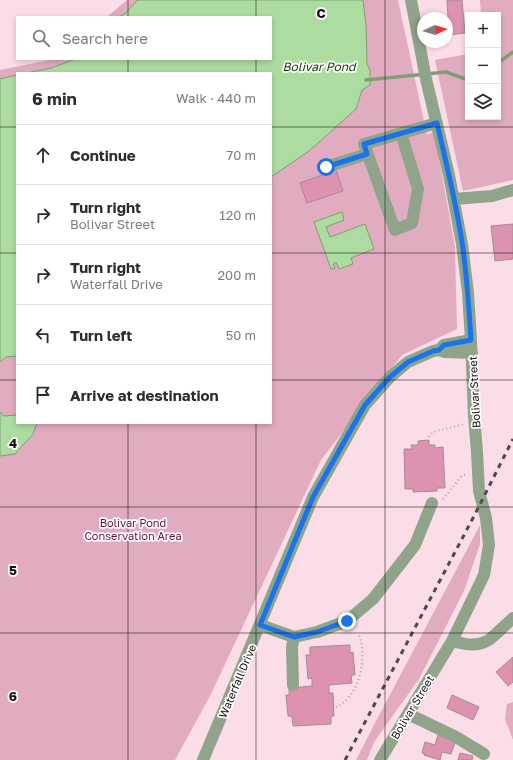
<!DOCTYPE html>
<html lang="en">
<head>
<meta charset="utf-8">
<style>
	body { margin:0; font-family:"Golos Text",sans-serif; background:#f7f7f7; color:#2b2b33 }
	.controls { position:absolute; right:12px; top:12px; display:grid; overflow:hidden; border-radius:0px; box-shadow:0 2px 6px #0003 }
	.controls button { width:36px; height:36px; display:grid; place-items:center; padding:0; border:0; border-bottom:1px solid #e1e1e2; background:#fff; color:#2b2b33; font:20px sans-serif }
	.compass { position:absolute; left:417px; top:12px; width:36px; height:36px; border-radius:50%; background:#fff; box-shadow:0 2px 6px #0003; rotate:86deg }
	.stop { position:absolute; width:12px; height:12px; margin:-9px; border:3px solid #1a73e8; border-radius:50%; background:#fff }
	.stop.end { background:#1a73e8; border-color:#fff; box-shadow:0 1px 4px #0008 }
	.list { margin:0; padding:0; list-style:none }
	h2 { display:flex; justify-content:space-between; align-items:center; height:52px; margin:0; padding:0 16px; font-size:17px }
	h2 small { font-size:13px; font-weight:400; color:#7c7c81 }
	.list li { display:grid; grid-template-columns:26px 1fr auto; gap:12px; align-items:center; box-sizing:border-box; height:60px; padding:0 16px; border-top:1px solid #e1e1e2 }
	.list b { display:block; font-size:15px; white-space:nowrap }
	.list p { margin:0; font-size:13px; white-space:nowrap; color:#7c7c81 }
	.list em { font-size:13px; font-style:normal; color:#7c7c81 }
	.icon { flex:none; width:22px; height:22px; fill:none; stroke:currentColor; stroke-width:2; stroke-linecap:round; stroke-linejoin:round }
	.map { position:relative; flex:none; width:513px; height:760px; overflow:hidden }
	.search { position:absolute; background:#fff; box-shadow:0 2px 6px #0003; left:16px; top:16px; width:256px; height:44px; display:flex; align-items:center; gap:10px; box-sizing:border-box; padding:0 14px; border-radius:0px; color:#7c7c81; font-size:15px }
	.panel { position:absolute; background:#fff; box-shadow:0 2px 6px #0003; left:16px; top:72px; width:256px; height:352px; border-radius:0px }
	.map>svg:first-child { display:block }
	.green { fill:#e1acbf; fill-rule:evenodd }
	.water { fill:#acdca0; stroke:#809e76 }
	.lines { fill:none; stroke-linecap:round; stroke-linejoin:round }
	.stream { stroke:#809e76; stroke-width:3.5 }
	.building { fill:#dd93af; stroke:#a98894 }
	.path { stroke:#b199a2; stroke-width:2; stroke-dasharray:1 3; stroke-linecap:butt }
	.minor { stroke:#8fa48a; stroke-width:12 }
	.rail { stroke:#55454b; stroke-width:3; stroke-dasharray:5 5; stroke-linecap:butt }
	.route { stroke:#1a73e8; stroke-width:5 }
	.grid { fill:none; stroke:#1b0f14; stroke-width:1; stroke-opacity:0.55 }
	.labels { text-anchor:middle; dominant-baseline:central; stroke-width:3.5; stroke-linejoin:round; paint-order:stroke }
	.street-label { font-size:11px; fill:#1b0f14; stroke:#fff }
	.park-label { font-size:11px; fill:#68113d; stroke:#fff }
	.water-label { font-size:12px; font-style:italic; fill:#0c3b00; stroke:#fff }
	.grid-label { font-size:13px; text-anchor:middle; font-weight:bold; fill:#1b0f14; stroke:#fff; stroke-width:3.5; stroke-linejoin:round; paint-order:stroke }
</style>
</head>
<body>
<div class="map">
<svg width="513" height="760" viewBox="0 0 513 760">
	<rect width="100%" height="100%" fill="#fbdde7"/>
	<path class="green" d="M127,0H398L427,135L434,131L455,247L457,329L402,355L321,460L210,696L175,760H0V70L54,59H271V17H107ZM17,73H271V423H17Z
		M480,0H513V180L463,191L435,60L468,54V117H498V15H481Z
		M480,525V544L464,591L419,679L374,742L367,760H356L376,721Z
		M513,702V740L505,719L507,704Z"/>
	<path class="water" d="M137,0H363L366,25L367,64L370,70V85L362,90L356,109L309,151L271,177V73H27L51,68L76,59H271V17H119L127,12Z
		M17,75V356L6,357L0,362V79Z
		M342,212L344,220L326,227L330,237L365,224L374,249L351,258L353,264L339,269L336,262L333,264L335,268L331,269L314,222Z
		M0,412L4,416L17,415V423H37L33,434L15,454L0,456Z"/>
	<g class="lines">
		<path class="stream" d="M498,63L513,52
			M366,80L446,72L468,80"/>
	</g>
	<path class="building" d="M447,0H462L465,33L449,35Z
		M336,170L343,191L307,203L300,183Z
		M513,224V259L495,261L491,226Z
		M429,440V445H435V448L443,447L445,488H437V491L413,492V489H405L404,449H412L411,445H418V441Z
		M350,645V653L353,652L355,675H351L352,683L329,685V693H333L334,716H331V724L293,726L292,716H288L286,695H289V688L312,686V678L308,679L306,655H310V647Z
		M513,657V682L508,686L496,672Z
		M452,695L479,707L473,720L447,708Z
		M438,735L456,740L451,754L442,752L440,760L424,755L425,754L422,753L425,742L435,745Z
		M460,753L473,756L472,760H458Z"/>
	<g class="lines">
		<path class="path" d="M429,437L433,432L437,431L464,424
			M443,499L461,477L466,474
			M336,707C339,705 342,704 344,702C358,691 364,666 362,649C362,643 360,638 358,633"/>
		<path class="minor" d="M401,133L418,189L412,223L395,230L364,144C388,137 412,130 437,123
			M326,167L367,154
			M454,199L492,196L513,190
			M471,340L444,345L439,350L445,352L472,353
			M260,625L294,637L317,632L347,621L373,599L415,545L432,503
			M452,641C464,644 476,647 487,641C493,638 507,623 513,618
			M293,685L292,647L294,637
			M408,714L456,737L484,754
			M203,760L313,497L365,405L390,377L408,362L433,351L439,350
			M380,760L452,641L484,575L489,545L486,518L479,491L477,452L474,416L471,340L468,293L462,244L449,175L426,79L411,0"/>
		<path class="rail" d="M345,760L473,518L513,439"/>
	</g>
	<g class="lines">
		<path class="route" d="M326,167L367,154L364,144L437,123C446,163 456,202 462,242C467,275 469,307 471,340L444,345L439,350L433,351L408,362L390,377L365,405L313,497L260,625L294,637L317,632L347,621"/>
	</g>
	<path class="grid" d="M128,0V17M256,0V17M385,0V760M128,59V73M256,59V73M0,127H17M271,127H513M0,253H17M271,253H513M0,380H17M271,380H513M128,423V760M256,423V760M0,507H513M0,633H513"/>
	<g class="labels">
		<g class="street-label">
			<text transform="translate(474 392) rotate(-93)">Bolivar Street</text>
			<text transform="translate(237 681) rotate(-67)">Waterfall Drive</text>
			<text transform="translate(412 707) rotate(-59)">Bolivar Street</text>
		</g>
		<g class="park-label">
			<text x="133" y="522">Bolivar Pond<tspan x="133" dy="13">Conservation Area</tspan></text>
		</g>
		<g class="water-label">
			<text x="319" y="66">Bolivar Pond</text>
		</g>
	</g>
	<g class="grid-label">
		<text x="321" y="18">C</text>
		<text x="13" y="448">4</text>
		<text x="13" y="575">5</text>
		<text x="13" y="701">6</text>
	</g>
</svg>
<div class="controls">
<button>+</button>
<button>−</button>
<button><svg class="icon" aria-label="layers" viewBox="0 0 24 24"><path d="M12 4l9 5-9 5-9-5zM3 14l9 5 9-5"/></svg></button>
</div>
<svg class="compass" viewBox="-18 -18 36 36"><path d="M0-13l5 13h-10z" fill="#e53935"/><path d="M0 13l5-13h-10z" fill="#7c7c81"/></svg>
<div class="stop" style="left:326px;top:167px"></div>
<div class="stop end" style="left:347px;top:621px"></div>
<div class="search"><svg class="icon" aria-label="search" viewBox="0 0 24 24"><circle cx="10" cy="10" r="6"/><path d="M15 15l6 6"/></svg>Search here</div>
<section class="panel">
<h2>6 min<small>Walk · 440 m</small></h2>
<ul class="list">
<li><svg class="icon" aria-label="ahead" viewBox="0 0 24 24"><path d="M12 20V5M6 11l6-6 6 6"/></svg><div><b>Continue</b></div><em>70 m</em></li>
<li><svg class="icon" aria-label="right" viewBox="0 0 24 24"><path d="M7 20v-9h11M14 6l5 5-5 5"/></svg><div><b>Turn right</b><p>Bolivar Street</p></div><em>120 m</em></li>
<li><svg class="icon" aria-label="right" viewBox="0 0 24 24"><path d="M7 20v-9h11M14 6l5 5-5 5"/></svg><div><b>Turn right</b><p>Waterfall Drive</p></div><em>200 m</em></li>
<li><svg class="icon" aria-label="left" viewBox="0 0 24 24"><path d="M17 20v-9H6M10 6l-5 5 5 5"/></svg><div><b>Turn left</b></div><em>50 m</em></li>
<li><svg class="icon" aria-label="arrive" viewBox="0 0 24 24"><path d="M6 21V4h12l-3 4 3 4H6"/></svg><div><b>Arrive at destination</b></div></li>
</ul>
</section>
</div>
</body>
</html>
